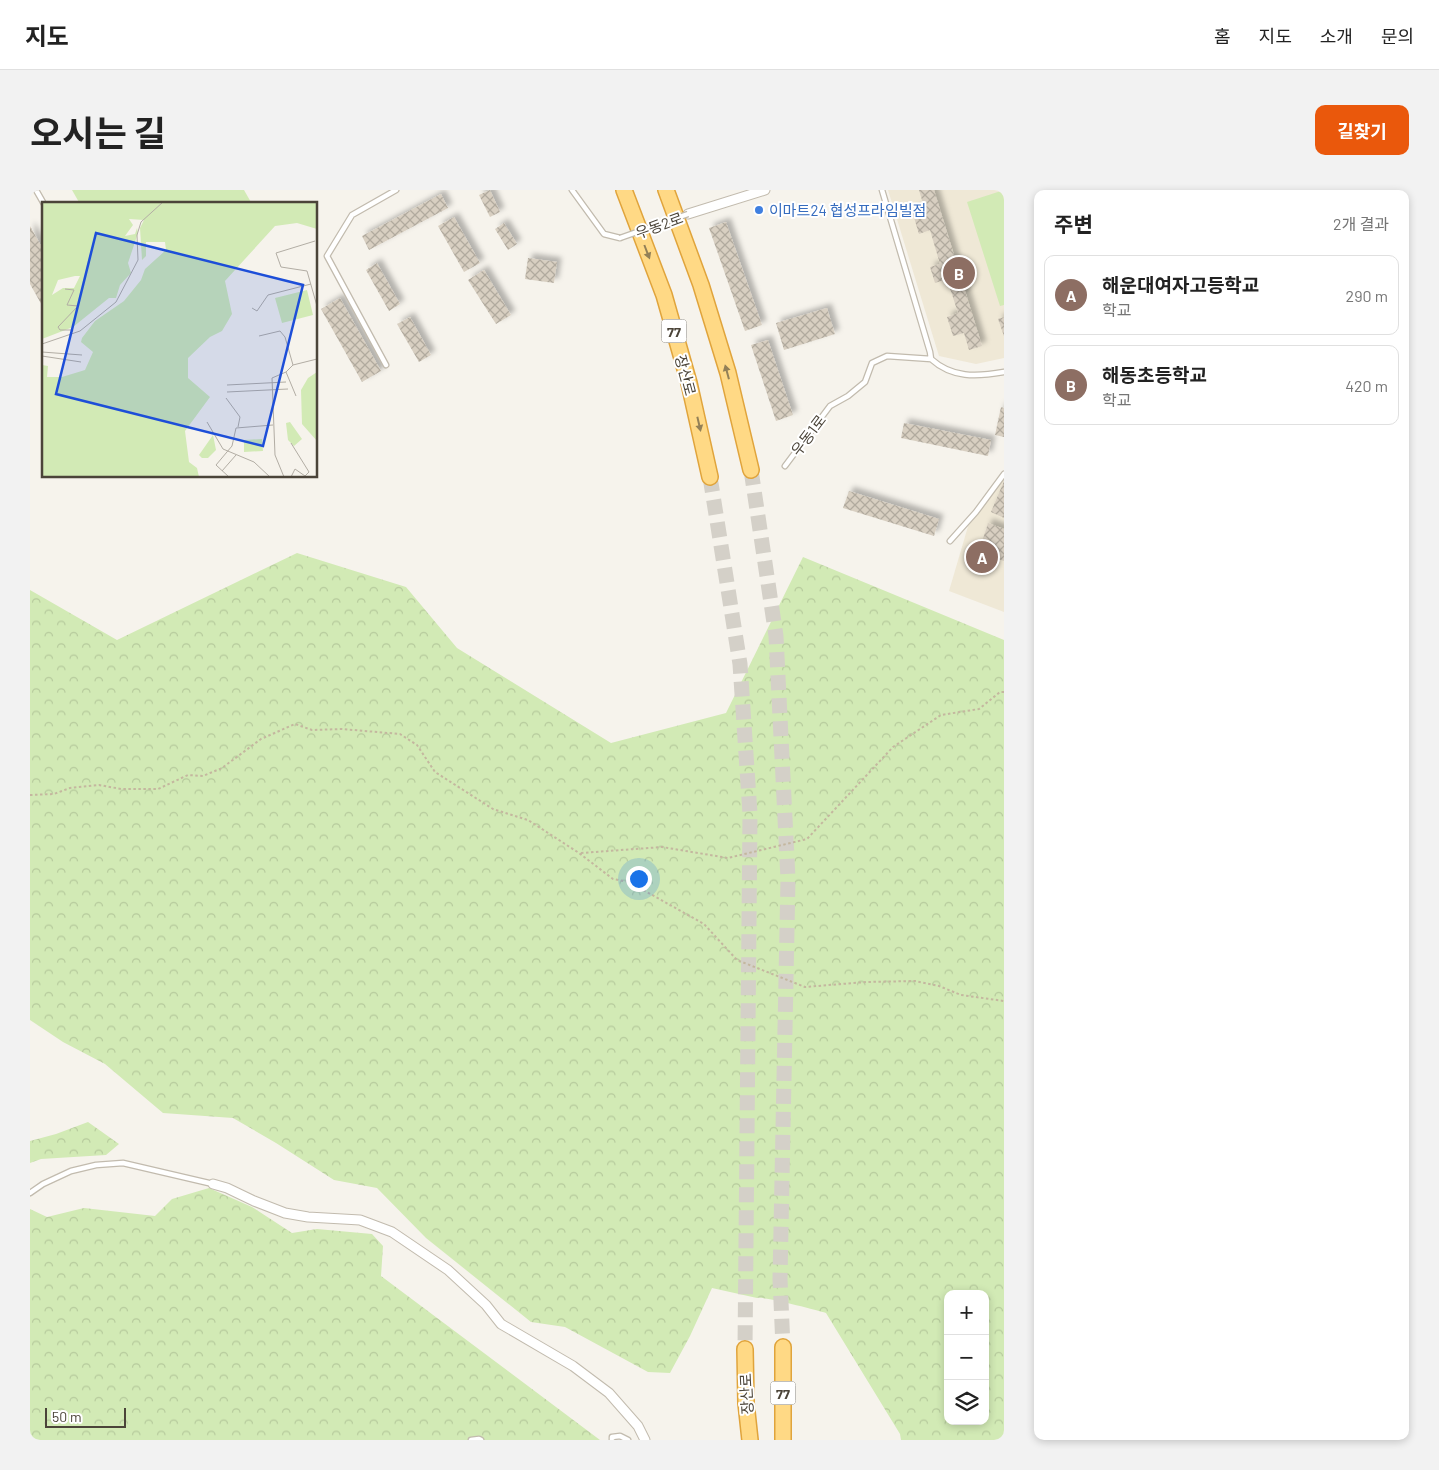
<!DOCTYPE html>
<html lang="ko">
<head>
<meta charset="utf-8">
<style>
	body { margin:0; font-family:Barlow,"Noto Sans KR",sans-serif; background:#f2f2f2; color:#222 }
	.controls { position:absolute; right:15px; bottom:15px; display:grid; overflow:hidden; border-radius:10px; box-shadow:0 2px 8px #0003 }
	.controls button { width:45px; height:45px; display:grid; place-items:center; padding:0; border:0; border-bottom:1px solid #e0e0e0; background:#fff; color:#222; font:25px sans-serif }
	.scale { position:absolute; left:15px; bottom:12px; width:81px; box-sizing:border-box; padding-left:5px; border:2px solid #4b4439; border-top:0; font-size:14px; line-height:18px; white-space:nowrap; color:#4b4439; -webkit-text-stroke:4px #fff; paint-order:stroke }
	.you { position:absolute; left:608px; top:688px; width:18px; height:18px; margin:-12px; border:4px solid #fff; border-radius:50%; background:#1a73e8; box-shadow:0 0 0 8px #1a73e833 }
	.badge { display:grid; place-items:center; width:32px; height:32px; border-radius:50%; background:#ea580c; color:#fff; font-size:16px; font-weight:700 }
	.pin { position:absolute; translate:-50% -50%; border:2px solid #fff; box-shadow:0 1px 5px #0006 }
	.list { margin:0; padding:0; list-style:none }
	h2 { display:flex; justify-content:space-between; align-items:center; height:65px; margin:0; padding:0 20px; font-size:21px }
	h2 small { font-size:16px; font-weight:400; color:#767676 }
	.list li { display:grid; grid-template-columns:32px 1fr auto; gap:15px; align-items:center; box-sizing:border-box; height:80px; margin:0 10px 10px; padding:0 10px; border:1px solid #e0e0e0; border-radius:10px }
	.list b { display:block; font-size:19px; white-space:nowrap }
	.list p { margin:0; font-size:16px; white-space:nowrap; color:#767676 }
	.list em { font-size:16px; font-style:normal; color:#767676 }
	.icon { flex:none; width:28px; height:28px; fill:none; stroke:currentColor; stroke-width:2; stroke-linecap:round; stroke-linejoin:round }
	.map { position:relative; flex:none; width:974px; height:1250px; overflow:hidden; border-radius:10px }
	header { display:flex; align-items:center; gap:30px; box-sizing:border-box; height:70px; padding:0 25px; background:#fff; border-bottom:1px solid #e0e0e0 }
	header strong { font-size:24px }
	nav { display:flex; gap:28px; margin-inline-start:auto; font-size:18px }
	.intro { display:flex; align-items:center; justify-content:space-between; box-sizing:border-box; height:120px; padding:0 30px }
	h1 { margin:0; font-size:35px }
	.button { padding:12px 22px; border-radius:10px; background:#ea580c; color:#fff; font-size:18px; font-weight:700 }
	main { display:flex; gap:30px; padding:0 30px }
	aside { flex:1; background:#fff; border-radius:10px; box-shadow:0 2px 8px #0003 }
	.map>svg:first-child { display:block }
	.education { fill:#efe8d6 }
	.green { fill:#d2eab5 }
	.forest { fill:url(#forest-crowns); fill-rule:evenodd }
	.building { fill:url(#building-cross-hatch); filter:url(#shadow) }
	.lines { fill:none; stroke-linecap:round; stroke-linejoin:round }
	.trunk-tunnel { stroke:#d4d0c8; stroke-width:15; stroke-dasharray:15 8; stroke-linecap:butt }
	.service-casing { stroke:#c2bbae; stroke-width:7 }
	.minor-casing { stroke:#c2bbae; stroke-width:11 }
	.trunk-casing { stroke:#e0a43c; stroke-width:18 }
	.path { stroke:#c4b79f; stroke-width:2; stroke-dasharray:2.5 2.5; stroke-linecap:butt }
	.service { stroke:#fff; stroke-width:4.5 }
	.minor { stroke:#fff; stroke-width:9 }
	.trunk { stroke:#ffd985; stroke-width:15 }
	.service-bridge-casing { stroke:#c2bbae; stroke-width:7; stroke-linecap:butt }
	.service-bridge { stroke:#fff; stroke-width:4.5 }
	.oneway { fill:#938057 }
	.shop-dot { fill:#3f7fe0; stroke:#fff; stroke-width:2 }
	.labels { text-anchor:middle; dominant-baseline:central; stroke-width:4; stroke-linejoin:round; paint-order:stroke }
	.shield { fill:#fff; stroke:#817c74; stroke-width:1 }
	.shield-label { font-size:14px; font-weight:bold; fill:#4b4439 }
	.shop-label { font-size:15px; fill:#366cbe; stroke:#fff; text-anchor:start }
	.street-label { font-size:15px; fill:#4b4439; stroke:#fff }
	.inset-road { fill:none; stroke:#b2ada4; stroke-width:1 }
	.view { fill:#1d4ed8; fill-opacity:0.15; stroke:#1d4ed8; stroke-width:2.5 }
	.inset-edge { fill:none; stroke:#4b4439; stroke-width:2.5 }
</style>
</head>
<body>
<header>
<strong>지도</strong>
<nav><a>홈</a><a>지도</a><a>소개</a><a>문의</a></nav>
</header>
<div class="intro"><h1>오시는 길</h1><a class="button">길찾기</a></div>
<main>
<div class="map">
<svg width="974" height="1250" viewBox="0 0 974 1250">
	<defs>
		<pattern id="forest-crowns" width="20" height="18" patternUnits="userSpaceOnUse" patternTransform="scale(1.25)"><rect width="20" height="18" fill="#d2eab5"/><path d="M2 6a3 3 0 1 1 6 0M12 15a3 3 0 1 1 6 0" fill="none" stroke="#b6ca9c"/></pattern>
		<pattern id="building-cross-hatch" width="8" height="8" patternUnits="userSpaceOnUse" patternTransform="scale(1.25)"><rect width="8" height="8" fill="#d8cfc1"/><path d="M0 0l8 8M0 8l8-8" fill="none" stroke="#b1aa9e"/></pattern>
		<filter id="shadow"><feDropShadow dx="4.5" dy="-4.5" stdDeviation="2.5" flood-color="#0004"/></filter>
	</defs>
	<rect width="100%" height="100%" fill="#f6f3ec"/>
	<path class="education" d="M858,0H974V168L946,174L909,166Z
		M974,289V422L919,401L939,333Z"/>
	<path class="green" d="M42,0H214L222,14H50Z
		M974,0V115L970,116L937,12Z"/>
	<path class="forest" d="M267,363L376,397L427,458L581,553L696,523L773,367L974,450V1250H871L870,1244L796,1123C786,1120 732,1106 727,1108L682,1098L660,1146L640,1183L618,1182L535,1137L501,1132L396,1048L347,998L304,990L246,953L203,928L133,923L75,874L33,852L0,830V400L87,450ZM918,1104H955V1231H918Z
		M58,932L89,954L76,965L11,969L0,973V951L26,944Z
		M179,998L222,1017L262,1043L287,1039L342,1044L353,1056L351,1086L570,1250H0V1019L17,1027L54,1018L125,1026L142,1009Z"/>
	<path class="building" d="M460,0L470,22L460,27L449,5Z
		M889,0H904L952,156L939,160L934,143L923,146L917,127L928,123L917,89L905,93L900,77L910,74L900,40L889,44L882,21L894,17Z
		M411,4L418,18L339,60L332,46Z
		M424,27L450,73L434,82L408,36Z
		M696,32L732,135L715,141L679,38Z
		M474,33L487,54L478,60L465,39Z
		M0,36L14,61V119L0,94Z
		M498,68L527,72L524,93L495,89Z
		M347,73L370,114L359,121L336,80Z
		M454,80L481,125L466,134L438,90Z
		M310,108L351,181L332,192L291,119Z
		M797,118L805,144L754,160L746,133Z
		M380,127L401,165L389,172L367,134Z
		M974,127V146L968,129Z
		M738,150L763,225L746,231L721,155Z
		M971,217L974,218V247L965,245Z
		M874,233L961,250L958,266L871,248Z
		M974,291V328L961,322Z
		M819,301L909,329L904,346L813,318Z
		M958,333L974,339V371L949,362Z"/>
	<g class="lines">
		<path class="trunk-tunnel" d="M721,280L746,446L758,689L750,1089L753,1157
			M680,287L710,474L720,624L715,1159"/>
		<defs>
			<path id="service" d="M6,0L14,14
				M542,0L574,44L590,48
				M852,0L900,162L901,169C922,188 946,187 974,182
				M356,175L297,66L322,25L366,0
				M755,276L800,216L818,206L835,192L842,173L857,166L901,169
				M920,351L946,322L974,284
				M0,1003L13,994L41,981L66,975L93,973L183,994
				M441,1250L449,1249L451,1250
				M582,1250V1247L590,1246L598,1250"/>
			<path id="minor" d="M658,24L735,0
				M183,994L197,998L224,1011L255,1023L278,1027L330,1030L362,1042L418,1080L456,1115L471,1134L543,1176L579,1203L608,1236L615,1250"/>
			<path id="trunk" d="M594,0L634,105L659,193L680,287
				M636,0L671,95L698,183L721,280
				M715,1159L716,1213L720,1250
				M753,1250V1157"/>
		</defs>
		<use href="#service" class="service-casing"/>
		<use href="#minor" class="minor-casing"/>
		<use href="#trunk" class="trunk-casing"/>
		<path class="path" d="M0,605L24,604L40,598L69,595L91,599H128L158,585L173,586L192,578L231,549L265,534L282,540L312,539L370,544L387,555L405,582L463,619L498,630L549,663L583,689L599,692L674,734L707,770L775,797L836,792L885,791L909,796L931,805L974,811
			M551,663L632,657L698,668L777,649L863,557L911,525L949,519L970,502H974"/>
		<use href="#service" class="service"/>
		<use href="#minor" class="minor"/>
		<use href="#trunk" class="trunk"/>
		<defs>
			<path id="service-bridge" d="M590,48L658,24"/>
		</defs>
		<use href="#service-bridge" class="service-bridge-casing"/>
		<use href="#service-bridge" class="service-bridge"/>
	</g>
	<defs><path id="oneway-solid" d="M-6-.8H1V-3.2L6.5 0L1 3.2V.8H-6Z" transform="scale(1.25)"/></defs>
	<g class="oneway">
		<use href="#oneway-solid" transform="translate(617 62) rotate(69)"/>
		<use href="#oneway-solid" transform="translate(697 182) rotate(-105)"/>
		<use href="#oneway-solid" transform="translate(669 234) rotate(77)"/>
	</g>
	<circle class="shop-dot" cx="729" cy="20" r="5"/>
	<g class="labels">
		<g class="shield">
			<rect x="631.5" y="129.5" width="25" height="23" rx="4"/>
			<rect x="740.5" y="1191.5" width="25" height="23" rx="4"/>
		</g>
		<g class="shield-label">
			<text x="644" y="141">77</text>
			<text x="753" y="1203">77</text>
		</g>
		<g class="shop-label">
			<text x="739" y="20">이마트24 협성프라임빌점</text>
		</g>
		<g class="street-label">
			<text transform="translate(629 35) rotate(-20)">우동2로</text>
			<text transform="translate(656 185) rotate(75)">장산로</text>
			<text transform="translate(778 245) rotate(-53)">우동1로</text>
			<text transform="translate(716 1204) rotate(-93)">장산로</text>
		</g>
	</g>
	<g transform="translate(12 12)">
		<rect width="275" height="275" fill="#f6f3ec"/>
		<path d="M265,88L271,113L240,121L233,96ZM248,220L260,237L252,244L246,238L244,221ZM171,233L174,248L166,256H160L157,253ZM220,237L221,249L202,250V238Z" fill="#d2eab5"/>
		<path d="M0,0H275V27L255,21L233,24L183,79L190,112L180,129L168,135L146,156V176L168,195L143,229L147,260L155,266L157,275H0V163L6,164L5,175H20L43,168L51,150L39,140L40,136L53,119L82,99L99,78L103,67L124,48L123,40H104V54L100,58L98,26L102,18L87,17L91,23L83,34L93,32L95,26L96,31L86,61L89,71L78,83L74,96H67L31,125L0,137ZM33,74H38L32,86H21L10,93L16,78ZM275,170V239L260,222L259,188L266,176Z" fill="#d2eab5" fill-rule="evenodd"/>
		<path class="inset-road" d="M273,39L234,51L239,65L265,69L275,104M23,87L32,88L25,103L36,104L16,125L18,128H31L28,133M210,106L215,109L226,93L269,82M217,134L238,129L243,135L251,163M0,142L38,129L74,100L96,58L95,33L99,20L121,0M0,150L40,153M0,154L39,160M244,170L251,163L275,157M185,183L244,180M185,190L246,187M184,196L198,215L196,225M165,220L181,247L212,260L228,275M249,241L267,270L263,274L253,267L249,275M180,269L194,253M187,275L174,263L190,244L194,226L231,223M242,275L233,253L230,176L244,170L254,194"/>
		<path class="view" d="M54,31L261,83L221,244L14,192Z"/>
		<rect width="275" height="275" class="inset-edge"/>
	</g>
</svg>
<div class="controls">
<button>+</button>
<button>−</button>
<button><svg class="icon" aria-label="layers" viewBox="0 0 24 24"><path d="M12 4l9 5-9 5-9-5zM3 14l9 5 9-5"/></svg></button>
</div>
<div class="scale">50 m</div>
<div class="you"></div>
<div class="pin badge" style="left:952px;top:367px;background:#8d6e63">A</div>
<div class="pin badge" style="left:929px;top:83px;background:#8d6e63">B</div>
</div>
<aside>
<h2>주변<small>2개 결과</small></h2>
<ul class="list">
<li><span class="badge" style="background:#8d6e63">A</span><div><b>해운대여자고등학교</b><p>학교</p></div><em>290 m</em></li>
<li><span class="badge" style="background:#8d6e63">B</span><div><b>해동초등학교</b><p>학교</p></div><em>420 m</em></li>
</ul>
</aside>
</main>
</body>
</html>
